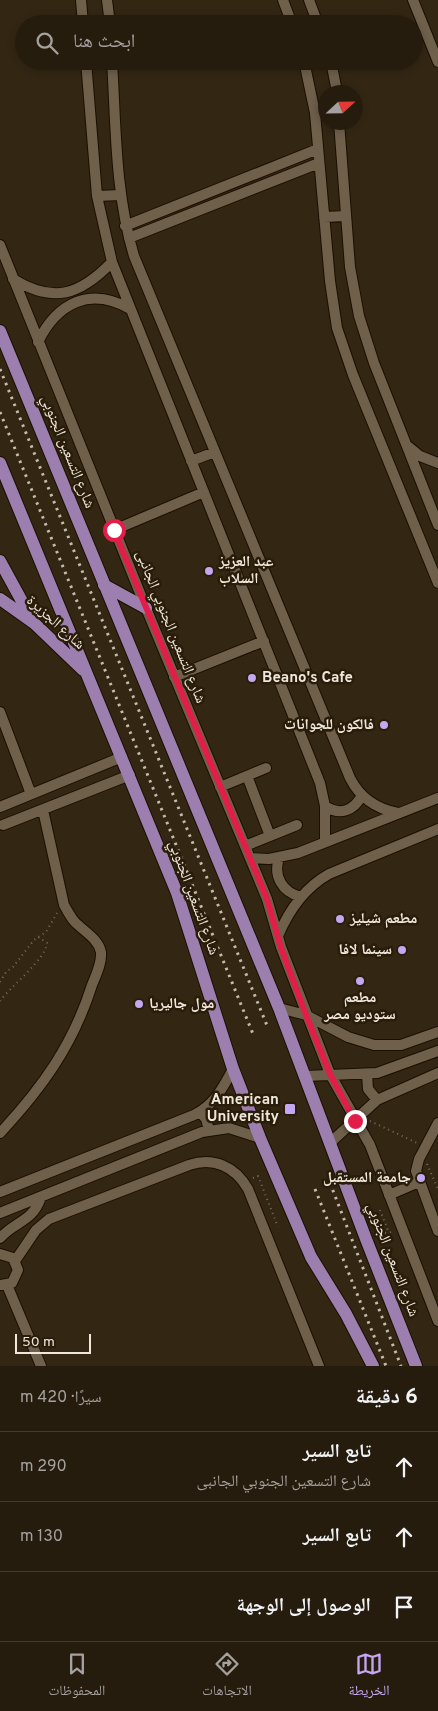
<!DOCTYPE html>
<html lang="ar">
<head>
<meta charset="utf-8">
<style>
	body { margin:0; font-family:Overpass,"Noto Naskh Arabic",sans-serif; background:#2e2517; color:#f1f3f6; direction:rtl }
	.compass { position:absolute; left:318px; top:85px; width:45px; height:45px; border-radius:50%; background:#261c0e; box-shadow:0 2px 8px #0003; rotate:68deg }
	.scale { position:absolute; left:15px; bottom:12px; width:76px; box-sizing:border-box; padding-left:5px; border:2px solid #f0e7dc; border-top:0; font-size:14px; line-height:18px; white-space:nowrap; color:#f0e7dc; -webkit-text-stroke:4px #291d0a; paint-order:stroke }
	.stop { position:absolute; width:15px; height:15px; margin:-11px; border:4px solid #e11d48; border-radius:50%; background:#fff }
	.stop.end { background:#e11d48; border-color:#fff; box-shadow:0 1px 5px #0008 }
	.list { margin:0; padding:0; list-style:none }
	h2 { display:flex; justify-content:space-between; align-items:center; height:65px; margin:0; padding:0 20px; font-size:21px }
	h2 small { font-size:16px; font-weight:400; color:#a4a19e }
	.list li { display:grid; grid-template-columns:32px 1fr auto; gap:15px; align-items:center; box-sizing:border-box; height:70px; padding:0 20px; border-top:1px solid #423a2e }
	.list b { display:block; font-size:19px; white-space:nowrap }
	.list p { margin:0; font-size:16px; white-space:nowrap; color:#a4a19e }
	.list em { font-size:16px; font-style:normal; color:#a4a19e }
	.icon { flex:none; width:28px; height:28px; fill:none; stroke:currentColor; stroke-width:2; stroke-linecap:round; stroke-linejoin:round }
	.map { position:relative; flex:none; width:438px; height:1366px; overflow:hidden; direction:ltr }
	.search { position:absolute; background:#261c0e; box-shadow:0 2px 8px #0003; left:15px; right:15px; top:15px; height:55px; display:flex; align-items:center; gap:12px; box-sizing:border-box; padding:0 18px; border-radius:28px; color:#a4a19e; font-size:19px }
	.sheet { height:275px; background:#261c0e }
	nav { display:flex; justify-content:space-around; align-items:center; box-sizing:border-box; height:70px; border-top:1px solid #423a2e; background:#261c0e; font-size:14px; color:#a4a19e }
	nav a { display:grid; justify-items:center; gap:2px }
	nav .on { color:#c5a7f1 }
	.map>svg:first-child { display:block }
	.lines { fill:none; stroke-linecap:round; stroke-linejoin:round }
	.minor-casing { stroke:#1a0f00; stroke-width:12 }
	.major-casing { stroke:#1a0f00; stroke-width:14 }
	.path { stroke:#796d5d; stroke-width:2; stroke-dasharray:1 4; stroke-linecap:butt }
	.minor { stroke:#6f604c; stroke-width:10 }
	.major { stroke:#9c7fae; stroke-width:12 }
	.rail { stroke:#c4baad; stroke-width:3; stroke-dasharray:2.5 5; stroke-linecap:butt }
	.route { stroke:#e11d48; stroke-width:6 }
	.poi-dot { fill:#c5a7f1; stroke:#291d0a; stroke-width:2 }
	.labels { text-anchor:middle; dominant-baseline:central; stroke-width:5; stroke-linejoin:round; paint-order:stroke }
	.street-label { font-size:15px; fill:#f0e7dc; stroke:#291d0a }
	.poi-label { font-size:15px; font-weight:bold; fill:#f0e7dc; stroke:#291d0a; text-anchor:start }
</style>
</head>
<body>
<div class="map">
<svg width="438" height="1366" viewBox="0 0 438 1366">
	<rect width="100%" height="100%" fill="#332613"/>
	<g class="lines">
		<defs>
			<path id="minor" d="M81,0L83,24
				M107,0L110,24
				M283,0L292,24
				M309,0L318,24
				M413,0L438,62
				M86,61L97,196L112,262L320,783L325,806V842
				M112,61C116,126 115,193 134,256L350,778C360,798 377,809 398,813
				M304,61L315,113L330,281L337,328L353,375L438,583
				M331,61L337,92
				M339,122L350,267L359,316L374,363L438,525
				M97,196L120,195
				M324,217L346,216
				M125,226L318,149
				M129,238L319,163
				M0,245L146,608L267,899L281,947L330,1074L370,1145L438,1321
				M13,279C54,304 80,295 112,262
				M38,342C57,303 90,286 130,309
				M409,447L420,456L438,463
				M191,461L215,452
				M114,530L204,492
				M174,677L264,641
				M0,712L31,794
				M247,776L270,836
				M220,787L266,768
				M325,806C340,816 354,811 362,795
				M0,807L122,757
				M3,825L130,775
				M245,846L297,825
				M250,858L269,859L298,853L438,798
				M279,858C273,876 282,892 301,897
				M278,936C289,910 304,888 329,874L438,829
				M279,1008L306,1015L348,1037L374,1045H401L438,1032
				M367,1074L368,1089L377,1100
				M305,1076L377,1073L438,1051
				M200,1112L206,1119L209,1130
				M438,1123L419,1159L416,1171L438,1231
				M0,1133C42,1088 73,1045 92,985C96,975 102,963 101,952C98,938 83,931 74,921C70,916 67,910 64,905L43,810
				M331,1142L377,1100L438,1073
				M0,1192L194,1115C215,1104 222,1089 233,1069
				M389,1195L419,1182
				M0,1213L202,1132L229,1128L260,1138
				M0,1238C15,1221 33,1222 41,1197
				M0,1254L13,1258L18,1270L12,1283L0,1285
				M15,1261L36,1230L49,1219L189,1165C213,1157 235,1166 248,1189L319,1366
				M7,1285L41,1366"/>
			<path id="major" d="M0,331L279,1008L366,1239L416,1366
				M0,463L177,893L233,1069L260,1138L311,1257L346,1314L373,1366
				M0,561L30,616
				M104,585L146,608
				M0,599L34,623L83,670"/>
		</defs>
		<use href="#minor" class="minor-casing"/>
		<use href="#major" class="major-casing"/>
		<path class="path" d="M0,982L6,972L13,967L34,940L46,932L57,913
			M0,1001C10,987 46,959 47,943L38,937
			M370,1121L417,1143
			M427,1164L438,1189
			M253,1178L258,1176L278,1227
			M395,1180L404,1176
			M380,1210L389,1233
			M375,1234L392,1232"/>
		<use href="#minor" class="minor"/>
		<use href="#major" class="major"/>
		<path class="rail" d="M0,369L268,1028
			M0,412L253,1034
			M330,1183L401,1366
			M315,1189L386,1366"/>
	</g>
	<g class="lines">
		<path class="route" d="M114,530L267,899L281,948L306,1015L330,1074L355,1121"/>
	</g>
	<g class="poi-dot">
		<circle cx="209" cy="571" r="5"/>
		<circle cx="252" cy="678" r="5"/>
		<circle cx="384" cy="725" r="5"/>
		<circle cx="340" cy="919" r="5"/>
		<circle cx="402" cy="950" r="5"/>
		<circle cx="360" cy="981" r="5"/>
		<circle cx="139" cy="1004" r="5"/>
		<rect x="284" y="1103" width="12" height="12" rx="2.5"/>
		<circle cx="421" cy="1178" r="5"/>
	</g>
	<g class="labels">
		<g class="street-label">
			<text transform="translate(67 452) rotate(68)">شارع التسعين الجنوبي</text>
			<text transform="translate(55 623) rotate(42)">شارع الجزيرة</text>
			<text transform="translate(170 627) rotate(68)">شارع التسعين الجنوبي الجانبى</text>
			<text transform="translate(193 898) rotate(70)">شارع التسعين الجنوبي</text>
			<text transform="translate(392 1260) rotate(69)">شارع التسعين الجنوبي</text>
		</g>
		<g class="poi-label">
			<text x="219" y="562">عبد العزيز<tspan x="219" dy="17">السلاب</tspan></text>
			<text x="262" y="678">Beano's Cafe</text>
			<text x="374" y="725" text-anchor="end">فالكون للجوانات</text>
			<text x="350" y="919">مطعم شيليز</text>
			<text x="392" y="950" text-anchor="end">سينما لافا</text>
			<text x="360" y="998" text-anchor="middle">مطعم<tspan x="360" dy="17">ستوديو مصر</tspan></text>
			<text x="149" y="1004">مول جاليريا</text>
			<text x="279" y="1100" text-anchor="end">American<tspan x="279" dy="17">University</tspan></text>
			<text x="411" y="1178" text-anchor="end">جامعة المستقبل</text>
		</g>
	</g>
</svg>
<svg class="compass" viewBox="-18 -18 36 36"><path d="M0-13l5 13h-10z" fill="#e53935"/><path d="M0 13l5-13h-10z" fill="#a4a19e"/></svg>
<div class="scale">50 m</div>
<div class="stop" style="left:114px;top:530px"></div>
<div class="stop end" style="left:355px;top:1121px"></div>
<div class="search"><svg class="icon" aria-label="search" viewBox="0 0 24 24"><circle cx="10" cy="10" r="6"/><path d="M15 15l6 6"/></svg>ابحث هنا</div>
</div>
<section class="sheet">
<h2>6 دقيقة<small>سيرًا · 420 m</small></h2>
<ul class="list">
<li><svg class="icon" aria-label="ahead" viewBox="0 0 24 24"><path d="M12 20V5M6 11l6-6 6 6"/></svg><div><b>تابع السير</b><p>شارع التسعين الجنوبي الجانبى</p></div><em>290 m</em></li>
<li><svg class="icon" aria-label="ahead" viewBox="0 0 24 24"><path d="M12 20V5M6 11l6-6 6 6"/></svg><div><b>تابع السير</b></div><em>130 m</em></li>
<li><svg class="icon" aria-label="arrive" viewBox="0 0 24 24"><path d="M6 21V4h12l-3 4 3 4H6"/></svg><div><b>الوصول إلى الوجهة</b></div></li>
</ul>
</section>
<nav>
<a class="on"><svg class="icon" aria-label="map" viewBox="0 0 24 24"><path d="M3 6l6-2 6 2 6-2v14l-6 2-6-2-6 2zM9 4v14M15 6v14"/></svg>الخريطة</a>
<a><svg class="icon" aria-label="directions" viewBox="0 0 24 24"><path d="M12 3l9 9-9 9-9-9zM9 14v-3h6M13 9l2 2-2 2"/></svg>الاتجاهات</a>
<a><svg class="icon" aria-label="saved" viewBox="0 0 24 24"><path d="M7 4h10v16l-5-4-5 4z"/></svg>المحفوظات</a>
</nav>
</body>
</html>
